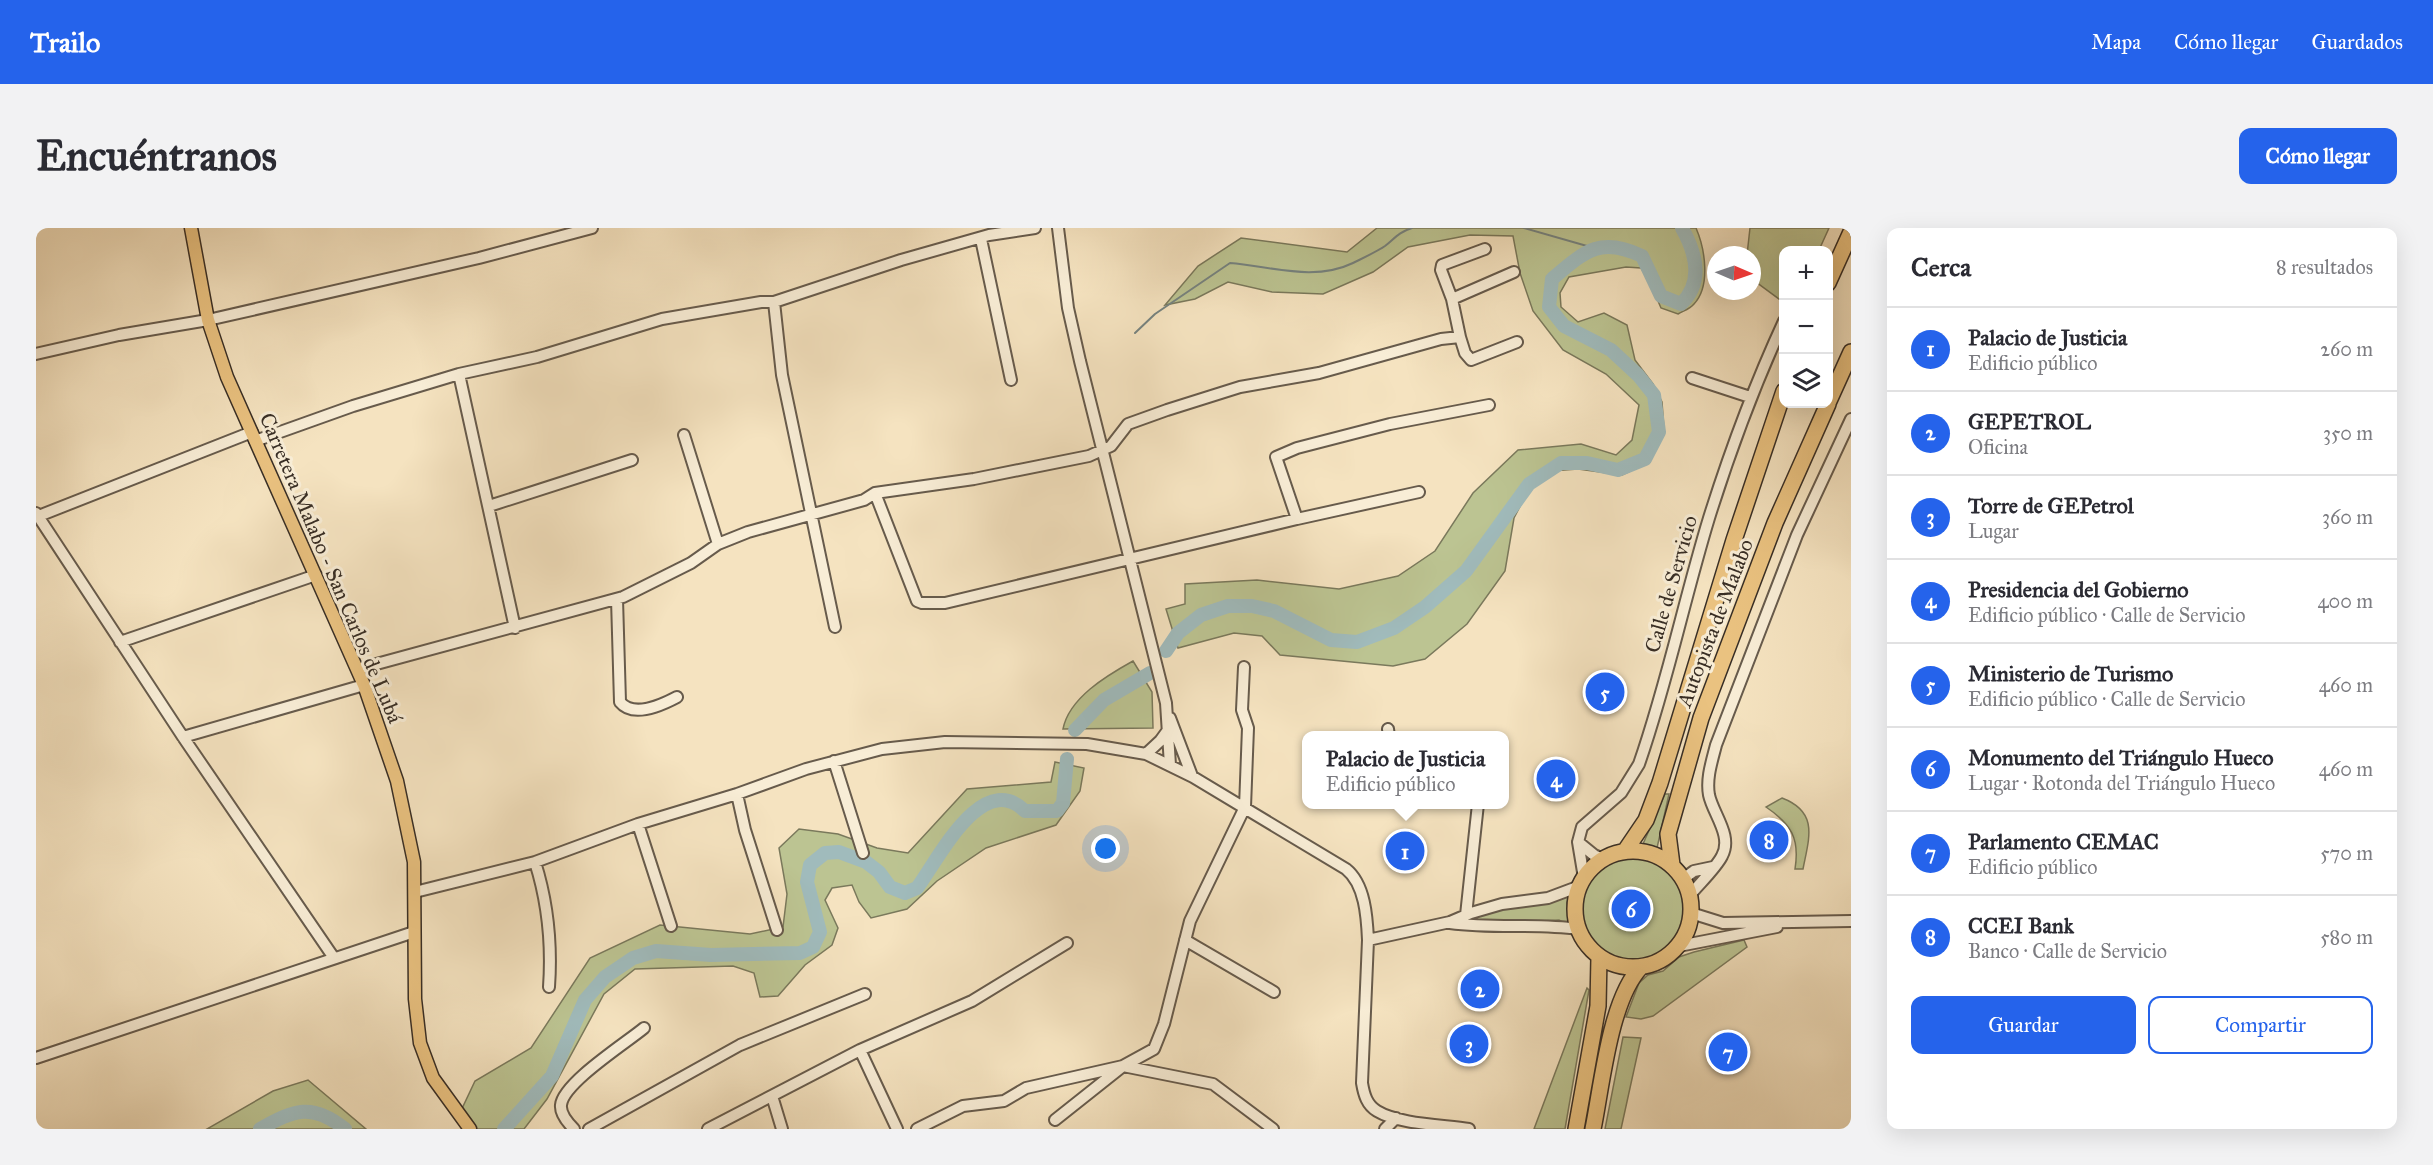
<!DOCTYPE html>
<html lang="es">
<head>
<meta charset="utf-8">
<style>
	body { margin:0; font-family:"IM FELL Great Primer",serif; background:#f2f2f3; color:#2b2b33 }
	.controls { position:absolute; right:18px; top:18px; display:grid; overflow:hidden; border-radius:12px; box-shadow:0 6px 24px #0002 }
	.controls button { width:54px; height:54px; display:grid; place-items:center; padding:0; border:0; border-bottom:2px solid #e1e1e2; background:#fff; color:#2b2b33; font:30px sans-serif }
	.compass { position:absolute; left:1671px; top:18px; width:54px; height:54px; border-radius:50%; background:#fff; box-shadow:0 6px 24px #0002; rotate:92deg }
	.you { position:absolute; left:1070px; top:621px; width:21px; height:21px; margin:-15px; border:4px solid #fff; border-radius:50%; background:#1a73e8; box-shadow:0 0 0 9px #1a73e833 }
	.badge { display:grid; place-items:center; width:39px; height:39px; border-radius:50%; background:#2563eb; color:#fff; font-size:20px; font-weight:700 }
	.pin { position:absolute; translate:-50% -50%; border:3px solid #fff; box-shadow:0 2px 6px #0006 }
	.popup { position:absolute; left:1266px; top:503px; width:207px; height:78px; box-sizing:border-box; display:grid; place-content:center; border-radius:12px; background:#fff; filter:drop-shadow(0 2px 4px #0005); font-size:20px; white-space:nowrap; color:#7c7c81 }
	.popup b { font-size:22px; color:#2b2b33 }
	.popup::after { content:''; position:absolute; left:50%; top:100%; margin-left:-12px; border:12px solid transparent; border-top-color:#fff }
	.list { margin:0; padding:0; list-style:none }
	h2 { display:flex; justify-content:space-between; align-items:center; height:78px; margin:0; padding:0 24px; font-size:26px }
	h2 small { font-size:20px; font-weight:400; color:#7c7c81 }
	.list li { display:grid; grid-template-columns:39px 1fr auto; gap:18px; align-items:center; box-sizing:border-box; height:84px; padding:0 24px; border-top:2px solid #e1e1e2 }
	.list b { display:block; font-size:22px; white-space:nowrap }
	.list p { margin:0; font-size:20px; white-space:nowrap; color:#7c7c81 }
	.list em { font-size:20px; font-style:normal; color:#7c7c81 }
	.actions { display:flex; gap:12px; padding:18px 24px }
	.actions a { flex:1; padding:14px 0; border:2px solid #2563eb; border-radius:12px; text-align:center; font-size:21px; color:#2563eb }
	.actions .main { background:#2563eb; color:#fff }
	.icon { flex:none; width:33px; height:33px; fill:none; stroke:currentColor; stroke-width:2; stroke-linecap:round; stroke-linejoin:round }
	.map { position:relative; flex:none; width:1815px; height:901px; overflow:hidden; border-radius:12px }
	header { display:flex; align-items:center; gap:36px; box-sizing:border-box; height:84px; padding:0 30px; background:#2563eb; color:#fff }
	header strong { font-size:28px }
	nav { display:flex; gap:33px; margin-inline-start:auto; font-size:21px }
	.intro { display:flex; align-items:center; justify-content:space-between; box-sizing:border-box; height:144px; padding:0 36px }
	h1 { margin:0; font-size:42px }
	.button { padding:15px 27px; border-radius:12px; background:#2563eb; color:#fff; font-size:21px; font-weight:700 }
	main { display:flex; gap:36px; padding:0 36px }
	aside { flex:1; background:#fff; border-radius:12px; box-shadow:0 6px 24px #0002 }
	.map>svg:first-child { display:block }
	.green { fill:#bcc492; stroke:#7a795c; stroke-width:1.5 }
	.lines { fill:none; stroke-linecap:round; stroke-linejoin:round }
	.stream { stroke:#768380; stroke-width:2 }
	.river { stroke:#a0bbbc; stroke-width:14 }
	.minor-casing { stroke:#675b4c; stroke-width:14 }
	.major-casing { stroke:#382e25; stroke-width:15 }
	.highway-casing { stroke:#382e25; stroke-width:18 }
	.minor { stroke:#f8edd6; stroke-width:10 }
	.major { stroke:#eac280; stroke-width:12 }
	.highway { stroke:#eac280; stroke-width:15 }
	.labels { text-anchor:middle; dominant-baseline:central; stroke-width:6; stroke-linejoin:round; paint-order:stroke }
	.street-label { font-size:21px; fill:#382e25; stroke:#f8edd6 }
</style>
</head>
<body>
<header>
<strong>Trailo</strong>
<nav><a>Mapa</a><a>Cómo llegar</a><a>Guardados</a></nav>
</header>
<div class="intro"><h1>Encuéntranos</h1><a class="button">Cómo llegar</a></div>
<main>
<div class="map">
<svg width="1815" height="901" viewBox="0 0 1815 901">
	<rect width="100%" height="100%" fill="#f5e3c0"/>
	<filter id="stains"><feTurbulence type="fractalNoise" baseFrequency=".00333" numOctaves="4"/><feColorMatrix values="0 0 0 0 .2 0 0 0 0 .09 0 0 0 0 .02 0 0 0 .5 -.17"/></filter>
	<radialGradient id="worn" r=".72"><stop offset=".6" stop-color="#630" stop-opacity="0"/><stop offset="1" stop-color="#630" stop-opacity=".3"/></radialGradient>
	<path class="green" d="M1341,0H1660C1669,21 1675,58 1658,76C1654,81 1647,83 1642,86L1625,80L1612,50L1605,40L1590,39L1533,49L1524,65L1525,79L1542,94L1568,85L1591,97L1599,132L1617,156L1626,174L1628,201L1614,234L1586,247L1542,241L1515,243L1494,259L1478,290L1469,343L1431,396L1389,431L1357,438L1244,427L1226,408L1198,405L1142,420L1130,381L1149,376V356L1221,352L1303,361L1362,348L1399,323L1437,265L1482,222L1545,216L1580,227L1596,212L1603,177L1570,146L1527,122L1497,83L1484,45L1477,8L1434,7L1372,19L1337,44L1287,66L1236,64L1192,54L1159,71L1129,77L1162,38L1205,10L1311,24Z
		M1714,0H1793L1783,22H1748L1747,74L1716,51V27H1711Z
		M1097,433L1116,464L1117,500L1027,501C1033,470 1070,448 1097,433Z
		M1019,534L1048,540L1044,563L1020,597L950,620L901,653L871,681L835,690L823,674L816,657L796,660L789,672L802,700L796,717L769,737L742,768L724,769L718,745L697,738L599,741L568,766L511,871L488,901H435L423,887L439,853L495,820L554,730L624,697L714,706L747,699L751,666L743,620L763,601L802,606L841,620L872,625L931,561L1015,554Z
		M1629,566H1633L1621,620L1607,616Z
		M1746,570C1783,584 1773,610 1767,641H1759C1764,610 1755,596 1730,579Z
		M1546 681a51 51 0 1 1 102 0a51 51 0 1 1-102 0Z
		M1534,666L1531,675L1534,698L1523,692L1440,696L1428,693L1444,686Z
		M1708,712L1711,719L1617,788L1605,791L1590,789L1603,755L1612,747L1627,743L1643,729L1658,724Z
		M1551,760L1553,762L1529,901H1498Z
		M1587,809L1605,810L1585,901H1569Z
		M272,852L330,901H171L237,863Z"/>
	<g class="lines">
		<path class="stream" d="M1488,0L1558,20
			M1099,105L1119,86L1194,35C1234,38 1278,54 1317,35C1327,30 1340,24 1349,18C1359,10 1363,4 1376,0"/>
		<path class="river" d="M1130,423L1142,405L1165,387L1192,378H1216L1238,383L1295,412L1321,414L1358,400L1389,379L1430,343L1493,256L1525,235H1551L1582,242L1609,231L1623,204L1618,167L1602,147L1575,122L1528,98L1513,79L1516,51C1549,23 1564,8 1606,28L1625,68L1645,76C1668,54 1660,25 1646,0
			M1039,502L1068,472L1114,445
			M224,901C258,882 276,874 309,901
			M468,901L516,848L549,772L569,749L597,730L620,723L675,727L764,725L777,719L784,704L771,654L774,637L789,625L803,624L830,634L843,644L854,659L869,665L881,660C902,632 946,541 989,583H1021L1027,575L1031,531"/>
		<defs>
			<path id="minor" d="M1022,0L1032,80L1044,133L1130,475L1134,537
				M945,11L975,152
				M1416,71L1478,44
				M738,74L746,147L799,399
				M1424,109L1429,125L1435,132L1481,114
				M0,126L83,107L172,92L443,30L556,0
				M423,146L479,400
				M1656,150L1714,169
				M648,207L682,316
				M219,213L317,178L423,146L501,129L626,91L725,74H738L865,32L953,7L999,0
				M839,265L881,373L886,375H909L1261,291L1240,229L1261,220L1354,196L1453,177
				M453,278L596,232
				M0,285L147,509L298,730
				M0,289L216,204
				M1261,291L1383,264
				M581,371L584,474C597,490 626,477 641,469
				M84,414L280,347
				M322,441L587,369L655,335L682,316L712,304L828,272L839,265L938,251L1053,228L1075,218L1092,196L1131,182L1204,159L1283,145L1405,111L1424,109L1416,71L1405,42L1406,37L1449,21
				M1134,490L1156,548
				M1352,501L1353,508
				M147,509L328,457
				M1110,526L1124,513L1132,502
				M798,533L827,625
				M701,566L709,602L741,702
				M602,596L635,698
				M1542,614L1558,627L1567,631
				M499,634C512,675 516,716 513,759
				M1548,650L1542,614L1546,599L1585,565L1603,536C1631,456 1648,372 1673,290C1694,223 1718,158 1748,93
				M1647,651L1658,643L1677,639
				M379,664L499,634L602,596L701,566L770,541L846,521L909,514L1051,516L1110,526L1157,549L1310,641C1329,656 1331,689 1332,712
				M1654,667C1663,656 1680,640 1686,628C1697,608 1677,586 1673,567C1670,550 1676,533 1680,517L1761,307L1815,191
				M1655,685L1687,695L1815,693
				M1430,687L1442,576
				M1414,695C1457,701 1499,695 1542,701
				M1149,712L1238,764
				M1643,718L1741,699
				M824,822L861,901
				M0,830L378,704
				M736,868L746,901
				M1019,892L1087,838L1177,856L1237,901
				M538,901C532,895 524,886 525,877C527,855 590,815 608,800
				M553,901L704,817L829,766
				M672,901L824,822L936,773L1031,715
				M881,901L927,878L968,873L990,860L1087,838L1118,821L1128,796L1154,693L1209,579L1212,500L1206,482L1208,439
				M1349,901L1360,890
				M1433,901C1407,897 1362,896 1341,883C1331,877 1328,867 1326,855L1332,712L1414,694L1435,685L1466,676L1512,670L1544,658"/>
			<path id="major" d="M155,0L172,92L191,149L328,457L361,553L378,634L379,771L384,815L397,850L434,901"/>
			<path id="highway" d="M1792,55L1815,4
				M1792,175L1815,124
				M1539 681a58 58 0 1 1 116 0a58 58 0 1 1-116 0Z
				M1589,623L1610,592L1624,555L1698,312L1748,163
				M1636,637L1632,606L1665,490L1739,295L1792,176
				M1540,901L1562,778L1563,729
				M1557,901C1566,857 1574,771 1605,739"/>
		</defs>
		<use href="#minor" class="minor-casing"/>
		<use href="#major" class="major-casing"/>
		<use href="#highway" class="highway-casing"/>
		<use href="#minor" class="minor"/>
		<use href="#major" class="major"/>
		<use href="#highway" class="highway"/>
	</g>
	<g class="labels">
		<g class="street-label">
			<text transform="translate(295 340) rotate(67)">Carretera Malabo - San Carlos de Lubá</text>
			<text transform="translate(1635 356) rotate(-74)">Calle de Servicio</text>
			<text transform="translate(1679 395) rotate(-69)">Autopista de Malabo</text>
		</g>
	</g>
	<rect width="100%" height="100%" filter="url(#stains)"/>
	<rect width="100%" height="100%" fill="url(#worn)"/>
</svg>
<div class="controls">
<button>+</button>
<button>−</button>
<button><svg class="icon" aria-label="layers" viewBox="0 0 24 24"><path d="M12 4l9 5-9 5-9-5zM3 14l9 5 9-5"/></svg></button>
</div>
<svg class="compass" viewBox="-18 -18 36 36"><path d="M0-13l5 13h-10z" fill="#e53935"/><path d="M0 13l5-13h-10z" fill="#7c7c81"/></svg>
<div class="you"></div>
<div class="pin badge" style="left:1369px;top:623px">1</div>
<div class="popup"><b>Palacio de Justicia</b>Edificio público</div>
<div class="pin badge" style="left:1444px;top:761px">2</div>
<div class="pin badge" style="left:1433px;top:816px">3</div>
<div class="pin badge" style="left:1520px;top:551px">4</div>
<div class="pin badge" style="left:1569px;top:464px">5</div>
<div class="pin badge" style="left:1595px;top:681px">6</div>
<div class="pin badge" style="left:1692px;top:824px">7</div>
<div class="pin badge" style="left:1733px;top:612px">8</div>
</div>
<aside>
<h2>Cerca<small>8 resultados</small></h2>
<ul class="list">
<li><span class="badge">1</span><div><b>Palacio de Justicia</b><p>Edificio público</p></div><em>260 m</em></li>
<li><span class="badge">2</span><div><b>GEPETROL</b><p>Oficina</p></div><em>350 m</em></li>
<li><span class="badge">3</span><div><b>Torre de GEPetrol</b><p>Lugar</p></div><em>360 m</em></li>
<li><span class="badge">4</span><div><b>Presidencia del Gobierno</b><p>Edificio público · Calle de Servicio</p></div><em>400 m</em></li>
<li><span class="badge">5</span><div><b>Ministerio de Turismo</b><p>Edificio público · Calle de Servicio</p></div><em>460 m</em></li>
<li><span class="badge">6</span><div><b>Monumento del Triángulo Hueco</b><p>Lugar · Rotonda del Triángulo Hueco</p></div><em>460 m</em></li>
<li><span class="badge">7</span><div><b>Parlamento CEMAC</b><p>Edificio público</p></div><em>570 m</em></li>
<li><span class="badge">8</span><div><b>CCEI Bank</b><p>Banco · Calle de Servicio</p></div><em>580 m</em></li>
</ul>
<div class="actions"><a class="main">Guardar</a><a>Compartir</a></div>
</aside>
</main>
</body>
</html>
